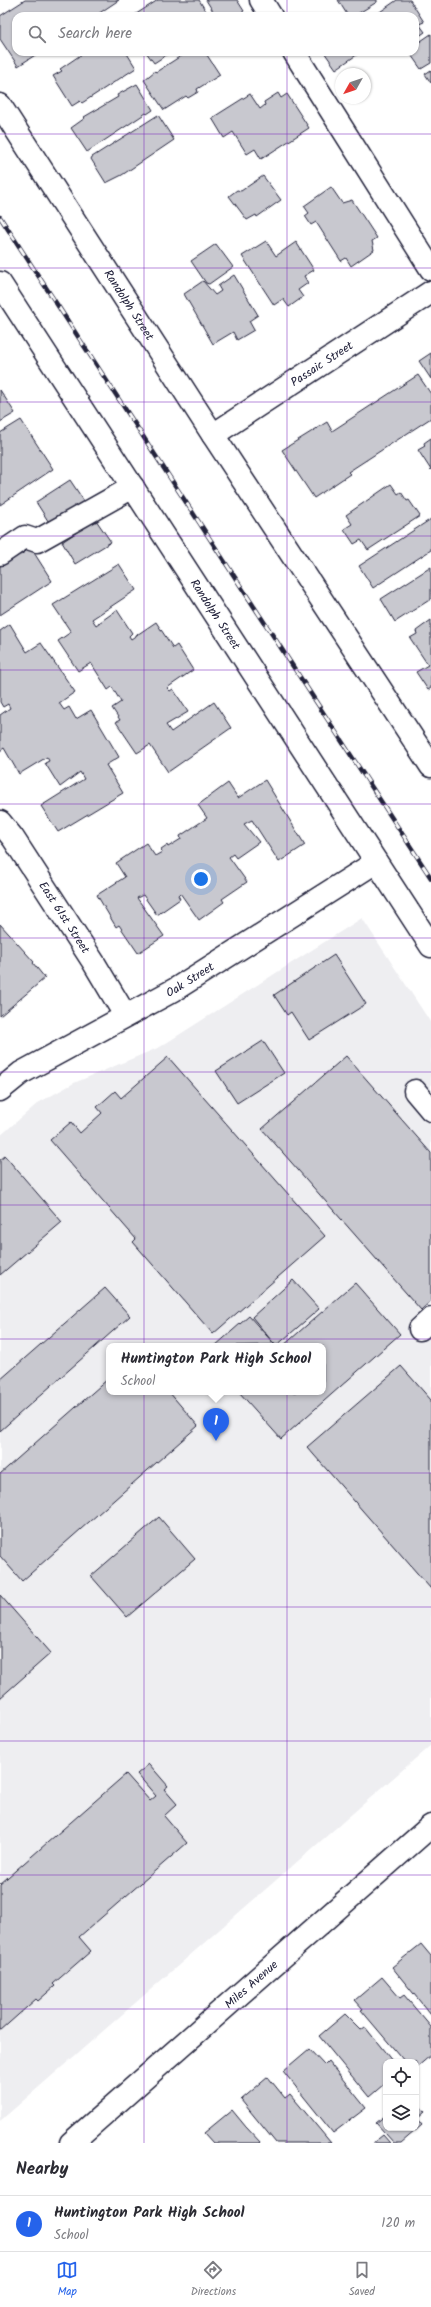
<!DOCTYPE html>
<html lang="en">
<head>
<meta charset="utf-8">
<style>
	body { margin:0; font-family:Kalam,sans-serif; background:#f7f7f7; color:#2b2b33 }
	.controls { position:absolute; right:12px; bottom:12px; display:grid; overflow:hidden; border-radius:8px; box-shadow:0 1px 3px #0004 }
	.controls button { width:36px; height:36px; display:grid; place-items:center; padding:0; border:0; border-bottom:1px solid #e1e1e2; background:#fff; color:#2b2b33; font:20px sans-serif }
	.compass { position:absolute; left:335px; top:68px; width:36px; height:36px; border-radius:50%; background:#fff; box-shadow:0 1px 3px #0004; rotate:230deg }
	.you { position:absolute; left:201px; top:879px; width:14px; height:14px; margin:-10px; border:3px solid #fff; border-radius:50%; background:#1a73e8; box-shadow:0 0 0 6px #1a73e833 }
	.badge { display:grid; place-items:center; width:26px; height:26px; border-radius:50%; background:#2563eb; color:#fff; font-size:13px; font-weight:700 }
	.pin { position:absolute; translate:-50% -33px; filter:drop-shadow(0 1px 2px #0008) }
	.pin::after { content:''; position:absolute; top:21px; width:14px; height:12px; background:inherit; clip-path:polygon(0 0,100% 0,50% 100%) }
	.popup { position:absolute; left:106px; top:1343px; width:220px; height:52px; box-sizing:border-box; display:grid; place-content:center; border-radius:8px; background:#fff; filter:drop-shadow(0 1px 3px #0005); font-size:13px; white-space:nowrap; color:#7c7c81 }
	.popup b { font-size:15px; color:#2b2b33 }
	.popup::after { content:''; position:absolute; left:50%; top:100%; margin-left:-8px; border:8px solid transparent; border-top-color:#fff }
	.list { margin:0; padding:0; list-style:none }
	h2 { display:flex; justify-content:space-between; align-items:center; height:52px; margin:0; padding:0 16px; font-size:17px }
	h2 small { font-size:13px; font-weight:400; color:#7c7c81 }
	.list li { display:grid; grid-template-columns:26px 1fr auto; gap:12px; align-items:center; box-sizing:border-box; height:56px; padding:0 16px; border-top:1px solid #e1e1e2 }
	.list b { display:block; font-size:15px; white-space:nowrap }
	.list p { margin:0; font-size:13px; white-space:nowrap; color:#7c7c81 }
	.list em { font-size:13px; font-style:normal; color:#7c7c81 }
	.icon { flex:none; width:22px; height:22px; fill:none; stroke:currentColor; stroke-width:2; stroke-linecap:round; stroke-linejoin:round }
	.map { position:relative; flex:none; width:431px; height:2143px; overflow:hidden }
	.search { position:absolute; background:#fff; box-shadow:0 1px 3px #0004; left:12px; right:12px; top:12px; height:44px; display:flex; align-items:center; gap:10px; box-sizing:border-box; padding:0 14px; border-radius:12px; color:#7c7c81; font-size:15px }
	.sheet { height:108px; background:#fff }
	nav { display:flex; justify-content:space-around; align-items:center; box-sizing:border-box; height:56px; border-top:1px solid #e1e1e2; background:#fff; font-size:11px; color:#7c7c81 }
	nav a { display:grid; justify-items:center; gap:2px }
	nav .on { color:#2563eb }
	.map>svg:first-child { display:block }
	.built { fill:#eeeef1; fill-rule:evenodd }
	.building { fill:#c8c8cf; stroke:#22223b }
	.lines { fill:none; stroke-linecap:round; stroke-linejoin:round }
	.minor-casing { stroke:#22223b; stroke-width:25 }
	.major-casing { stroke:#22223b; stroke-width:25 }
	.minor { stroke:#fff; stroke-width:22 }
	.major { stroke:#fff; stroke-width:22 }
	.rail-casing { stroke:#22223b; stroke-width:4.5 }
	.rail { stroke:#fff; stroke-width:3; stroke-dasharray:9; stroke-linecap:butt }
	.grid { fill:none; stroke:#7b2cbf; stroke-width:1; stroke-opacity:0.55 }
	.labels { text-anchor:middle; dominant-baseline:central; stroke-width:4; stroke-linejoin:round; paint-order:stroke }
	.street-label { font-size:12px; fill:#22223b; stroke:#fff }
</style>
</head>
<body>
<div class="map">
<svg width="431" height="2143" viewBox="0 0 431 2143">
	<rect width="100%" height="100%" fill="#fff"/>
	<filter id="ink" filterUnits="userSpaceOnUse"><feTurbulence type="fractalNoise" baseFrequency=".025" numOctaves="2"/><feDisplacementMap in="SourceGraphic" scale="8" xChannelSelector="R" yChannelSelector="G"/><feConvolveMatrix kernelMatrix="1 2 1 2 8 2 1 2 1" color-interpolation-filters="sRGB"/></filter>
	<g filter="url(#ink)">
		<path class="built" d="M362,918L431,1023V1745L0,2121V1136L38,1103L74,1083L160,1047ZM109,1346H323V1392H109Z"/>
		<path class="building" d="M25,0H119L95,16H16V52H40L18,66L0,39V16Z
			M158,0H199L209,16H133Z
			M206,0H237L244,11L237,16H216Z
			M338,0H377V2L354,16H348Z
			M397,0H410L424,22L419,24L425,32L415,39V16H374Z
			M431,34V63L421,69L409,52H415V45Z
			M85,52H126L136,68L82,103L80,101L72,106L53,76L62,71L60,69Z
			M146,52H171L154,63Z
			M187,52H205L220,75L197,89L198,92L188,98L186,96L164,110L144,80L155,71L156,72Z
			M324,52H361L336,69Z
			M431,70V83L425,74Z
			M137,84L153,110L147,114L146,113L87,152L71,128L85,118L84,117L118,97L117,95Z
			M278,93L281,98L287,94L309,128L261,159L255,149L247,154L233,132L224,138L212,118L250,94L260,109L265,105L264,102Z
			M158,115L174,140L122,175L106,183L91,159L92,157Z
			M263,176L281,200L257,217L256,215L247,220L229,196L237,190L241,191Z
			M331,187L342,203L352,200L377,238L372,241L374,250L351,266L346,258L341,261L316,222L311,225L305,216L309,213L304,206Z
			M266,241L276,256L296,242L314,270L304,276L308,283L298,290L303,297L289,307L283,299L274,305L242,256Z
			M216,244L233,267L209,284L206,283L191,261Z
			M234,275L258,315L249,321L254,330L237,340L233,332L213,344L184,294L203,281L215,295L221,291L218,286Z
			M431,353V379L419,361Z
			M418,375L431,394V418L348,472L350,474L314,498L282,450L327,422L332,431Z
			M0,390L15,413L0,422Z
			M21,420L53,469L0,505V433Z
			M431,438V470L418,450L425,446L424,443Z
			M70,480L84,501L75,507L78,511L50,524L36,502Z
			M391,484L398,494L401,492L407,501L409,500L420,516L368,550L361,540L354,544L344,529L352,524L346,515Z
			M431,519V550L373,588L359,566Z
			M96,520L111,542L75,564L62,542L80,530L78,526L84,522L87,526Z
			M31,548L52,581L0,615V561L17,550L20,555Z
			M119,564L136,590L92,619L96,625L117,610L132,633L129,636L131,639L156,622L173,648L177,645L193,670L167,688L170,691L173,689L188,712L166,725L171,732L214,702L231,728L168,772L150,745L137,753L116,722L120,720L112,708L121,702L112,687L108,690L91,663L78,671L58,641L71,632L53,605Z
			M431,567V599L395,622L381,599Z
			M431,620V688L428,690L416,672L428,665L410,638L417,634L416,631Z
			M10,624L27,652L41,643L75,692L59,703L64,710L69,707L76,719L91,710L119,757L106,765L123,793L58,832L41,806L84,779L80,772L60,787L45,763L49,761L47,757L19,774L4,748L0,751V715L10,708L8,704L3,707L0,702V631Z
			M265,780L305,845L279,862L252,820L244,824L259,842L236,858L233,854L229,857L247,882L222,899L224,902L199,920L180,893L178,895L180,899L157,915L143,895L137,898L164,936L138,953L119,925L116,927L97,895L125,877L116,863L146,843L155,856L162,852L161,849L167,845L168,847L181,839L180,836L207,818L198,805L228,783L238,798Z
			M0,924L34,962L33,963L45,978L0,1016Z
			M334,955L366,1004L309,1040L291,1012L287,1015L274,995Z
			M263,1041L284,1073L237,1103L216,1071Z
			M346,1056L431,1153V1301L421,1310L262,1129Z
			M168,1057L325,1236L213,1334L133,1242L136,1239L50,1140L71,1122L80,1133L102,1113L97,1107L115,1091L121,1098Z
			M5,1156L62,1222L0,1275V1160Z
			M293,1280L319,1309L276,1346L252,1317Z
			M355,1283L400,1334L281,1439L239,1392H323V1346H283Z
			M105,1288L130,1316L0,1431V1380Z
			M249,1316L275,1345L215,1346Z
			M401,1366L431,1400V1589L307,1447Z
			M109,1378V1392H169L198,1426L22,1581L0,1556V1474Z
			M159,1517L195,1559L127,1617L91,1576Z
			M0,1595L51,1653L0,1698Z
			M149,1764L168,1786L164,1789L177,1804L164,1816L187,1843L79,1937L91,1951L53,1984L55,1986L38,2001L36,1999L0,2031V1884L126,1774L150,1801L156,1796L137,1774Z
			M421,1944L431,1956V2015L392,1967Z
			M382,1977L400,1998L404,1995L431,2027V2055L416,2068V2062H405L361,2010L363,2009L355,2000Z
			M345,2014L361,2030L365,2027L393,2062H386V2085H383L369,2097L319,2036Z
			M309,2049L324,2065L328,2061L366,2108L333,2133L283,2071Z
			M268,2077L285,2098L290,2094L331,2143H276L241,2100Z
			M416,2102L425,2112L417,2119L422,2125L401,2143H394L376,2123L386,2115V2128H416Z
			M232,2110L246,2127L261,2143H213L204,2133Z
			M383,2135L390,2143H373Z"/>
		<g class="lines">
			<defs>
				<g id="minor">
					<path d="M261,0L271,16"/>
					<path d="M294,52L431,269"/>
					<path id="s1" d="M0,105L213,435L431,766"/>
					<path id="s2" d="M0,283L431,946"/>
					<path id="s3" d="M213,435L431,292"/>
					<path d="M0,554L25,537L37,541L133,487"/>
					<path id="s4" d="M0,822L13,838L94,963L125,1015"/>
					<path id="s5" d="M0,1090L21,1073L174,990L376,862"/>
					<path d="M415,1091L431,1110"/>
					<path d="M420,1329L431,1319"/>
				</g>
				<g id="major">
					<path id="s6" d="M71,2143L431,1826"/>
				</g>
			</defs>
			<use href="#minor" class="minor-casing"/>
			<use href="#major" class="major-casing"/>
			<use href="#minor" class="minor"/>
			<use href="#major" class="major"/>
			<defs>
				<path id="rail" d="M0,217L431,878"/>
			</defs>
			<use href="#rail" class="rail-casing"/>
			<use href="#rail" class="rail"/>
		</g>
	</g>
	<path class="grid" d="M144,0V16M287,0V16M144,52V2143M287,52V2143M0,134H431M0,268H431M0,402H431M0,536H431M0,670H431M0,804H431M0,938H431M0,1072H431M0,1205H431M0,1339H431M0,1473H431M0,1607H431M0,1741H431M0,1875H431M0,2009H431"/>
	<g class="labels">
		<g class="street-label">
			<text stroke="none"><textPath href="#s1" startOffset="238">Randolph Street</textPath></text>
			<text stroke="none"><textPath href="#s3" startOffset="130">Passaic Street</textPath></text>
			<text stroke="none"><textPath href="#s2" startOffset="395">Randolph Street</textPath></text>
			<text stroke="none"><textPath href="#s4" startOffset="115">East 61st Street</textPath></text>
			<text stroke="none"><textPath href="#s5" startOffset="220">Oak Street</textPath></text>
			<text stroke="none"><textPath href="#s6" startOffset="240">Miles Avenue</textPath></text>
		</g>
	</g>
</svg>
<div class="controls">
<button><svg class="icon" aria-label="locate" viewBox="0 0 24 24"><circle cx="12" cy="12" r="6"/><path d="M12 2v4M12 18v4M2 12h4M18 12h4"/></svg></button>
<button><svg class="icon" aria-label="layers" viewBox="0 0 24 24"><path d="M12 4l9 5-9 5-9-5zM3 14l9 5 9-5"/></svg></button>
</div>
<svg class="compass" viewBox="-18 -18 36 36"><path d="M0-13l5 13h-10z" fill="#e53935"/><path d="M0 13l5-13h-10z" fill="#7c7c81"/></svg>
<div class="you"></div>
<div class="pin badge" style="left:216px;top:1441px">1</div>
<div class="popup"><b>Huntington Park High School</b>School</div>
<div class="search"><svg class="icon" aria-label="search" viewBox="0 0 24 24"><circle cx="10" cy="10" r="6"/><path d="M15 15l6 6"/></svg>Search here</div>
</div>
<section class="sheet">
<h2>Nearby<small></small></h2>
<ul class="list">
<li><span class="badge">1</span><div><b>Huntington Park High School</b><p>School</p></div><em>120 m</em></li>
</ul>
</section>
<nav>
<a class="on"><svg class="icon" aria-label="map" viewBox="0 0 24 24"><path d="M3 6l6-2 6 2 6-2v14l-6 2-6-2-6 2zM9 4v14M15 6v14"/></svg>Map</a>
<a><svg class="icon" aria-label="directions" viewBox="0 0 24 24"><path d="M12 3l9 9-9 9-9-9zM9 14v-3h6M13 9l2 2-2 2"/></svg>Directions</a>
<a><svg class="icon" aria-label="saved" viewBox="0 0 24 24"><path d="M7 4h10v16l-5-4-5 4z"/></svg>Saved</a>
</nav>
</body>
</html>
